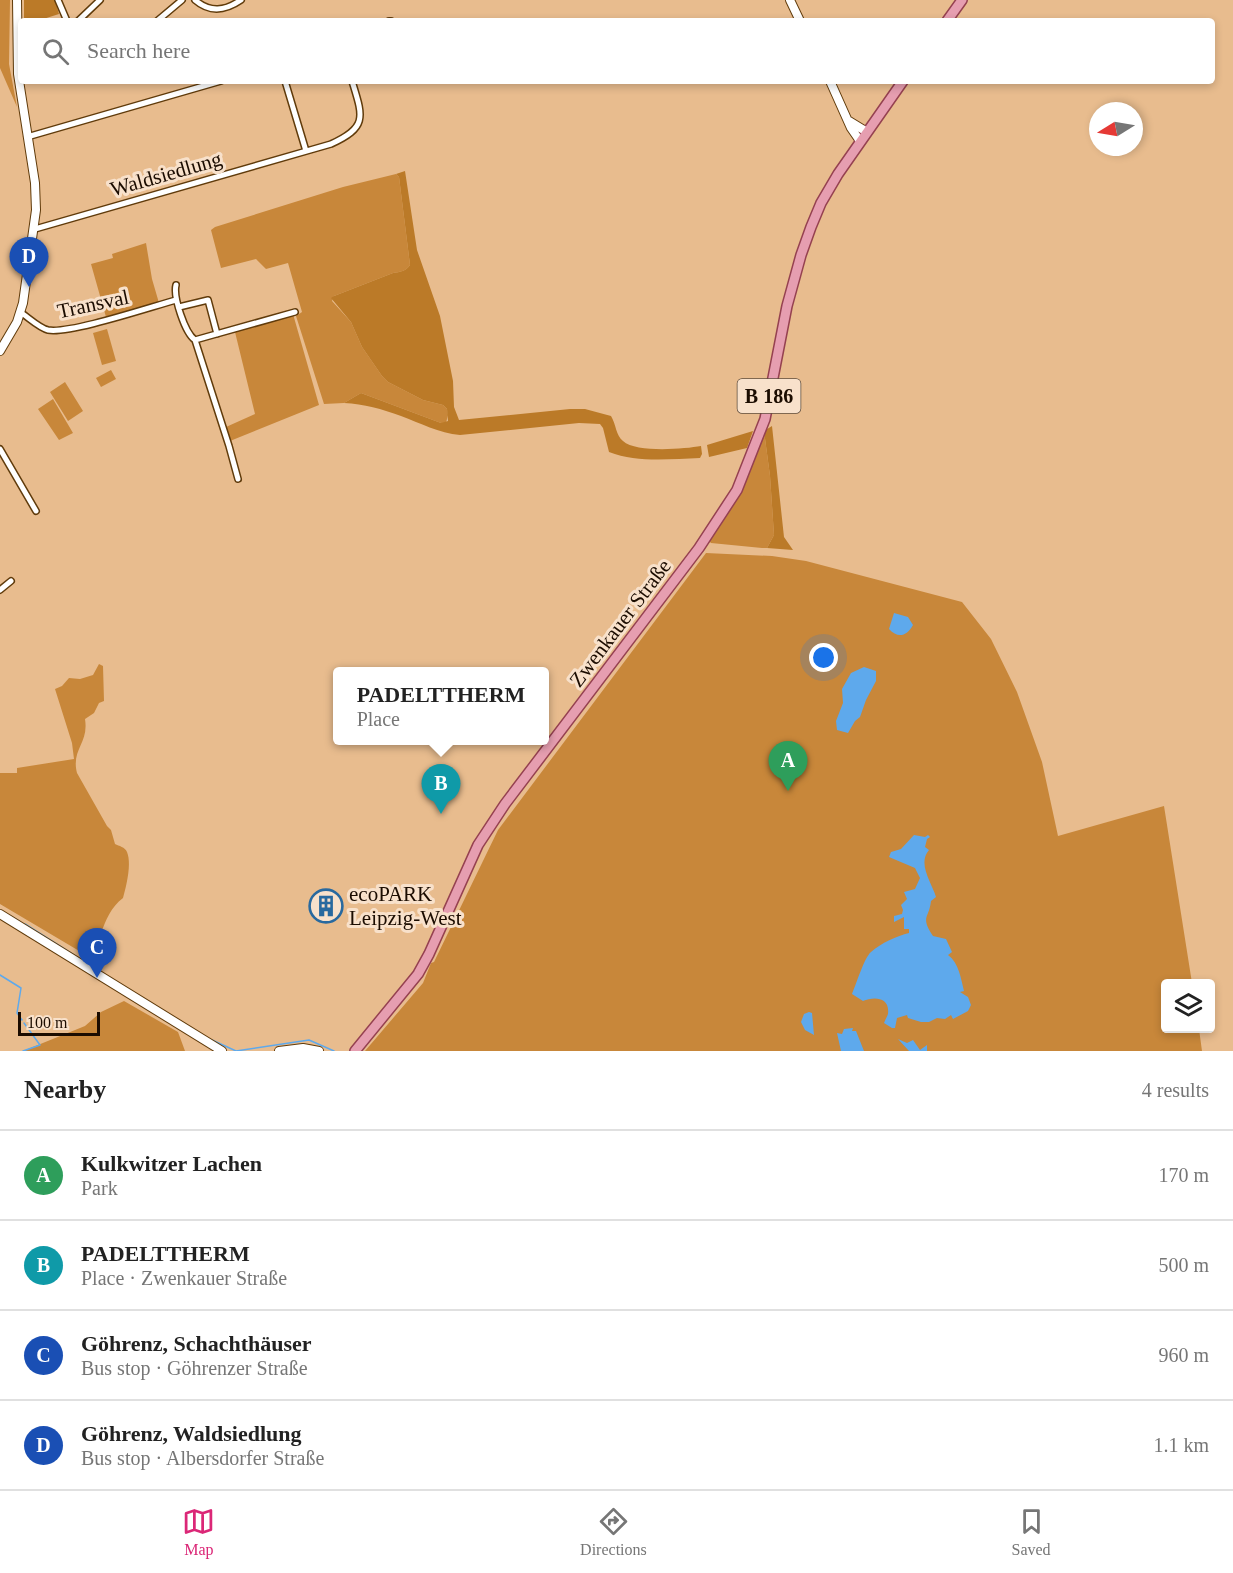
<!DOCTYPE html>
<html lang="en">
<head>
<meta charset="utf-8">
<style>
	body { margin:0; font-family:"Times New Roman",serif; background:#f6f6f6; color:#222 }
	.controls { position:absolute; right:18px; bottom:18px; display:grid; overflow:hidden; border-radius:6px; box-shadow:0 3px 9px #0003 }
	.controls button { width:54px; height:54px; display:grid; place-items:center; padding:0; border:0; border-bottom:2px solid #e0e0e0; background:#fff; color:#222; font:30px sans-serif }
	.compass { position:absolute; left:1089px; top:102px; width:54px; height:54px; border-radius:50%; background:#fff; box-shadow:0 3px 9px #0003; rotate:259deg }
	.scale { position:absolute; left:18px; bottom:15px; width:82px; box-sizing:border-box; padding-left:6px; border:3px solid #1b0c00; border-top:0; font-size:16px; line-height:21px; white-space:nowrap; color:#1b0c00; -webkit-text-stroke:4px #f8e1cb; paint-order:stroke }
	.you { position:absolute; left:824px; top:658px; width:21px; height:21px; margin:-15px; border:4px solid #fff; border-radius:50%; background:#1a73e8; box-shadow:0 0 0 9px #1a73e833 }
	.badge { display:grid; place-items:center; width:39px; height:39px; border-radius:50%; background:#db2777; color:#fff; font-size:20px; font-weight:700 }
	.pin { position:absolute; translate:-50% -50px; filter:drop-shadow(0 2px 3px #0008) }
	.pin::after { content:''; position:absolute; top:32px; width:21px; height:18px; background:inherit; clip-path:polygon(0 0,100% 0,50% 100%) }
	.popup { position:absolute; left:333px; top:667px; width:216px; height:78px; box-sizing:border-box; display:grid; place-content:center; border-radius:6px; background:#fff; filter:drop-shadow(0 2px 4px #0005); font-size:20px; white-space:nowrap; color:#767676 }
	.popup b { font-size:22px; color:#222 }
	.popup::after { content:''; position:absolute; left:50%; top:100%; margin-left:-12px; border:12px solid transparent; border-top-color:#fff }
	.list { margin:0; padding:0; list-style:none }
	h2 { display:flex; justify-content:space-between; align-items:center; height:78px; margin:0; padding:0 24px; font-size:26px }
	h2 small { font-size:20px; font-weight:400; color:#767676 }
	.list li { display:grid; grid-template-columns:39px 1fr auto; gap:18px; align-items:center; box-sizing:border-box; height:90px; padding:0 24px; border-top:2px solid #e0e0e0 }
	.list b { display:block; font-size:22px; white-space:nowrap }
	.list p { margin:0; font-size:20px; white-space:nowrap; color:#767676 }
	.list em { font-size:20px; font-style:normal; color:#767676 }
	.icon { flex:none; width:33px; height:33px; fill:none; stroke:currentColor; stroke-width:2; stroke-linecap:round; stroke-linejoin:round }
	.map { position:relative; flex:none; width:1233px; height:1051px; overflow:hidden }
	.search { position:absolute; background:#fff; box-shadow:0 3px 9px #0003; left:18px; right:18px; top:18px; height:66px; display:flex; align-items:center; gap:15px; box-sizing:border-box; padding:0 21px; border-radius:6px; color:#767676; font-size:22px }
	.sheet { height:438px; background:#fff }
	nav { display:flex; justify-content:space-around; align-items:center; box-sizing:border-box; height:84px; border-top:2px solid #e0e0e0; background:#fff; font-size:16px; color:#767676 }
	nav a { display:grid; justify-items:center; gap:3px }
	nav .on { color:#db2777 }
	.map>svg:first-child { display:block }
	.green { fill:#c8873a }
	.forest { fill:#bb7a28 }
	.water { fill:#5ea9ec }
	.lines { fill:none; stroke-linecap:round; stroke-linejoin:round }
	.stream { stroke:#5ea9ec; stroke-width:1.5 }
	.street-casing { stroke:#603b0b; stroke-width:8 }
	.secondary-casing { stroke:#603b0b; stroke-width:10 }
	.primary-casing { stroke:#954150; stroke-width:12 }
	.street { stroke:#fff; stroke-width:5 }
	.secondary { stroke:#fff; stroke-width:8 }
	.primary { stroke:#e69eb0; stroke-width:9 }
	.labels { text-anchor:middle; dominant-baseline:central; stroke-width:6; stroke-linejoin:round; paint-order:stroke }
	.shield { fill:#f8e1cb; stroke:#5d4c3d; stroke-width:1.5 }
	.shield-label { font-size:20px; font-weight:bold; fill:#1b0c00 }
	.street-label { font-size:21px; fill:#1b0c00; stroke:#f8e1cb }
	.poi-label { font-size:21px; fill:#1b0c00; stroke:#f8e1cb; text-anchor:start }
</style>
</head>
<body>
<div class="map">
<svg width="1233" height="1051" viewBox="0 0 1233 1051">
	<rect width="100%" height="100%" fill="#e8bc8e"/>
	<path class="green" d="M0,0H10L9,64L17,107L0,68Z
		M396,174L399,177L410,265C406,271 400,272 393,273L334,296L332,301L351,322L362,347L382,376L388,382L423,400L443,405L447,409L448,415L446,423H441L361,393L344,403L324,404L296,316L302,312L288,263L266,269L256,259L221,268L211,230L215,227L343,187Z
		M146,243L152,279L159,303L106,317L91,264L113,258L112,254Z
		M293,314L319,405L230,441L226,427L255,414L235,332Z
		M107,329L116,361L102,365L93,333Z
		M111,370L116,379L101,387L96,378Z
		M65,382L83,411L68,421L50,392Z
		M53,399L73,433L59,440L38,409Z
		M764,431L770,476L774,535L767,548H762L711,543L709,541C732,506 750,470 764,431Z
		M706,553L772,556L806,561L962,602L991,639L1017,692L1042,762L1058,836L1164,806L1192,983L1166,984V1028L1199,1029L1202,1051H365L423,983L431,963L434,962L498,830Z
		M99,664L103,666L104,701L99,703L94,713L85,719C89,744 71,749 77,773L107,826L111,830L115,844C119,846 125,847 127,852C132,864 126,887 123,898C111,907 106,920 101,933L87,937L85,950L86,955L0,904V773H17V768L74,759L72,743L55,689L62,686L69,678L80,679L93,675Z
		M124,1001L178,1032L185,1051H23L85,1026L101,1012Z"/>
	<path class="forest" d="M24,0H55L59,14L37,21H24Z
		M405,171L417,250L440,316L453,381L454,407L459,420L570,409H585L611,416C616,424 616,436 623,441C636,453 684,449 701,446L702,454L700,458C670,459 637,463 609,452L603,428L600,424L579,423L460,435C439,433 420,423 401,416C382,409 364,404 344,403L361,393L441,423L448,421L447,409L443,405L423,400L388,382L382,376L362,347L351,322L331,298L334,296L393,273C400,272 406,271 410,265L399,177L396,174Z
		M772,426L784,537L793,550L767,548L774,535L770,476L764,431Z
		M753,431L747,448L709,457L707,445Z"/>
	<path class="water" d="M894,613L908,617L913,625C907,636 898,639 889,629Z
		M864,667L876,671V681L866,700L860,717L855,721L848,733L837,730L836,721L843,703L842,689L851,673Z
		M914,835L925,837L928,835L930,837L927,839L925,847L929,850C917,864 932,883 936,897L931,901C929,919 920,916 933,936L946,939L952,952L948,955C959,963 961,979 964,991L960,992L968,997L971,1005L968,1011L953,1019L951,1015L945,1019L937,1018L929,1022H921L908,1018L907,1015L897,1018L895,1028H892L884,1023C885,1020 887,1017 888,1014C890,996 873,997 863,1001L852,994C856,985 864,958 871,952C881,943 897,936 909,933V929H904V917L894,922V916L902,914L903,910L901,905L907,899L904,892L915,889L920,878L915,868L889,857L891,852L901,849Z
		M809,1012L812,1013L814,1035L805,1030L801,1022L804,1014Z
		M853,1028L852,1031H856L864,1051H841L837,1033L842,1034L844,1029Z
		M898,1039L907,1043L913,1040L920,1050L927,1045V1051H909Z"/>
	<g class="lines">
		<path class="stream" d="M12,917L19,921
			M25,924L74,955
			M0,975L21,988L17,1013L22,1020
			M212,1040L236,1051L309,1040L334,1051
			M23,1051L40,1045L24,1023"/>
		<defs>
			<path id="street" d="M58,0L67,21
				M195,0C210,13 225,11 241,0
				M78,21L100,0
				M157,21L182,0
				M389,21H391
				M285,81L306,151
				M27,137L221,81
				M35,229L331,144C368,127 363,117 352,81
				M176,285C173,297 185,333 195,340L229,446L238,479
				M179,307L208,300L217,334
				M20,312C28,317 39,328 48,330C70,334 150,307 176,300
				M195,340L295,312
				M0,449L36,511
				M0,590L11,581"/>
			<path id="secondary" d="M790,0L800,21
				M830,81L851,128L860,141
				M849,121L867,132
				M0,351L17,322L23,303L36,210L35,183L18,74L17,0
				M0,914L222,1051
				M279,1051L303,1048L319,1051"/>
			<path id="primary" d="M947,21L962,0
				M355,1051L418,974L429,954L478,845L505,804L699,548L737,490L765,419L787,306L801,255L811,227L821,203L838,174L903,81"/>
		</defs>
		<use href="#street" class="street-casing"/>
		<use href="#secondary" class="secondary-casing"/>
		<use href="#primary" class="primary-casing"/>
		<use href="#street" class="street"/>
		<use href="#secondary" class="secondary"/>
		<use href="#primary" class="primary"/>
	</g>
	<defs>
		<symbol id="building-ring" viewBox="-11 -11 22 22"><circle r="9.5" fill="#f8e1cb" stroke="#28699f" stroke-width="1.5"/><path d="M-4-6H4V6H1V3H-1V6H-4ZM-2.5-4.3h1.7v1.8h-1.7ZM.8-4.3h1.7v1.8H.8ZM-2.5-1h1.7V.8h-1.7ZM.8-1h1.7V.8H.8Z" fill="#28699f"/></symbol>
	</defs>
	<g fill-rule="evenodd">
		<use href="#building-ring" x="307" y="887" width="38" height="38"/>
	</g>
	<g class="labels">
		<rect class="shield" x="737.5" y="379" width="63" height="34" rx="4.5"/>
		<g class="shield-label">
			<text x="769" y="396">B 186</text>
		</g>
		<g class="street-label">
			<text transform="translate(166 174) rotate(-16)">Waldsiedlung</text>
			<text transform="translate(93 304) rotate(-12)">Transval</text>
			<text transform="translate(620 623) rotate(-53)">Zwenkauer Straße</text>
		</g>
		<g class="poi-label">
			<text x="349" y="894">ecoPARK<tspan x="349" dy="24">Leipzig-West</tspan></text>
		</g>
	</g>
</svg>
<div class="controls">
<button><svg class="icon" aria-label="layers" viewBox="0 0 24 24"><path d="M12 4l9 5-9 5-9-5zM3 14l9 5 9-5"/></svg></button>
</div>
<svg class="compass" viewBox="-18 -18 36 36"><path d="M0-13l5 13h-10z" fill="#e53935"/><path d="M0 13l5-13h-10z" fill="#767676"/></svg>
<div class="scale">100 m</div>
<div class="you"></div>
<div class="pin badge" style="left:788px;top:791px;background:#2e9e5b">A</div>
<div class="pin badge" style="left:441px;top:814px;background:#0f9aa8">B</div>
<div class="popup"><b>PADELTTHERM</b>Place</div>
<div class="pin badge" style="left:97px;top:978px;background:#1a4fb4">C</div>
<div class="pin badge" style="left:29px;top:287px;background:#1a4fb4">D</div>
<div class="search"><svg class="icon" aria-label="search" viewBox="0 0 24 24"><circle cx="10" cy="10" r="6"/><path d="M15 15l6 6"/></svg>Search here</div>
</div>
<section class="sheet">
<h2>Nearby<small>4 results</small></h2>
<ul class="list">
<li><span class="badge" style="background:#2e9e5b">A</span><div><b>Kulkwitzer Lachen</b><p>Park</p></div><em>170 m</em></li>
<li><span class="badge" style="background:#0f9aa8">B</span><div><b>PADELTTHERM</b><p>Place · Zwenkauer Straße</p></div><em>500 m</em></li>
<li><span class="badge" style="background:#1a4fb4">C</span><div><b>Göhrenz, Schachthäuser</b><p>Bus stop · Göhrenzer Straße</p></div><em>960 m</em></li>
<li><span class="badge" style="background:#1a4fb4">D</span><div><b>Göhrenz, Waldsiedlung</b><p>Bus stop · Albersdorfer Straße</p></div><em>1.1 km</em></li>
</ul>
</section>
<nav>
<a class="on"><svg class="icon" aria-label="map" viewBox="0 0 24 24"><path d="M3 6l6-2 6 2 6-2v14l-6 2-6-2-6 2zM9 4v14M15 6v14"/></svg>Map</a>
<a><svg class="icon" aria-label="directions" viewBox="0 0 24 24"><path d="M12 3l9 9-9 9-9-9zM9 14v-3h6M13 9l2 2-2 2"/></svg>Directions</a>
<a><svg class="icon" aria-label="saved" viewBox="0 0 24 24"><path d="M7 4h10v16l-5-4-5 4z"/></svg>Saved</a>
</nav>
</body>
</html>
